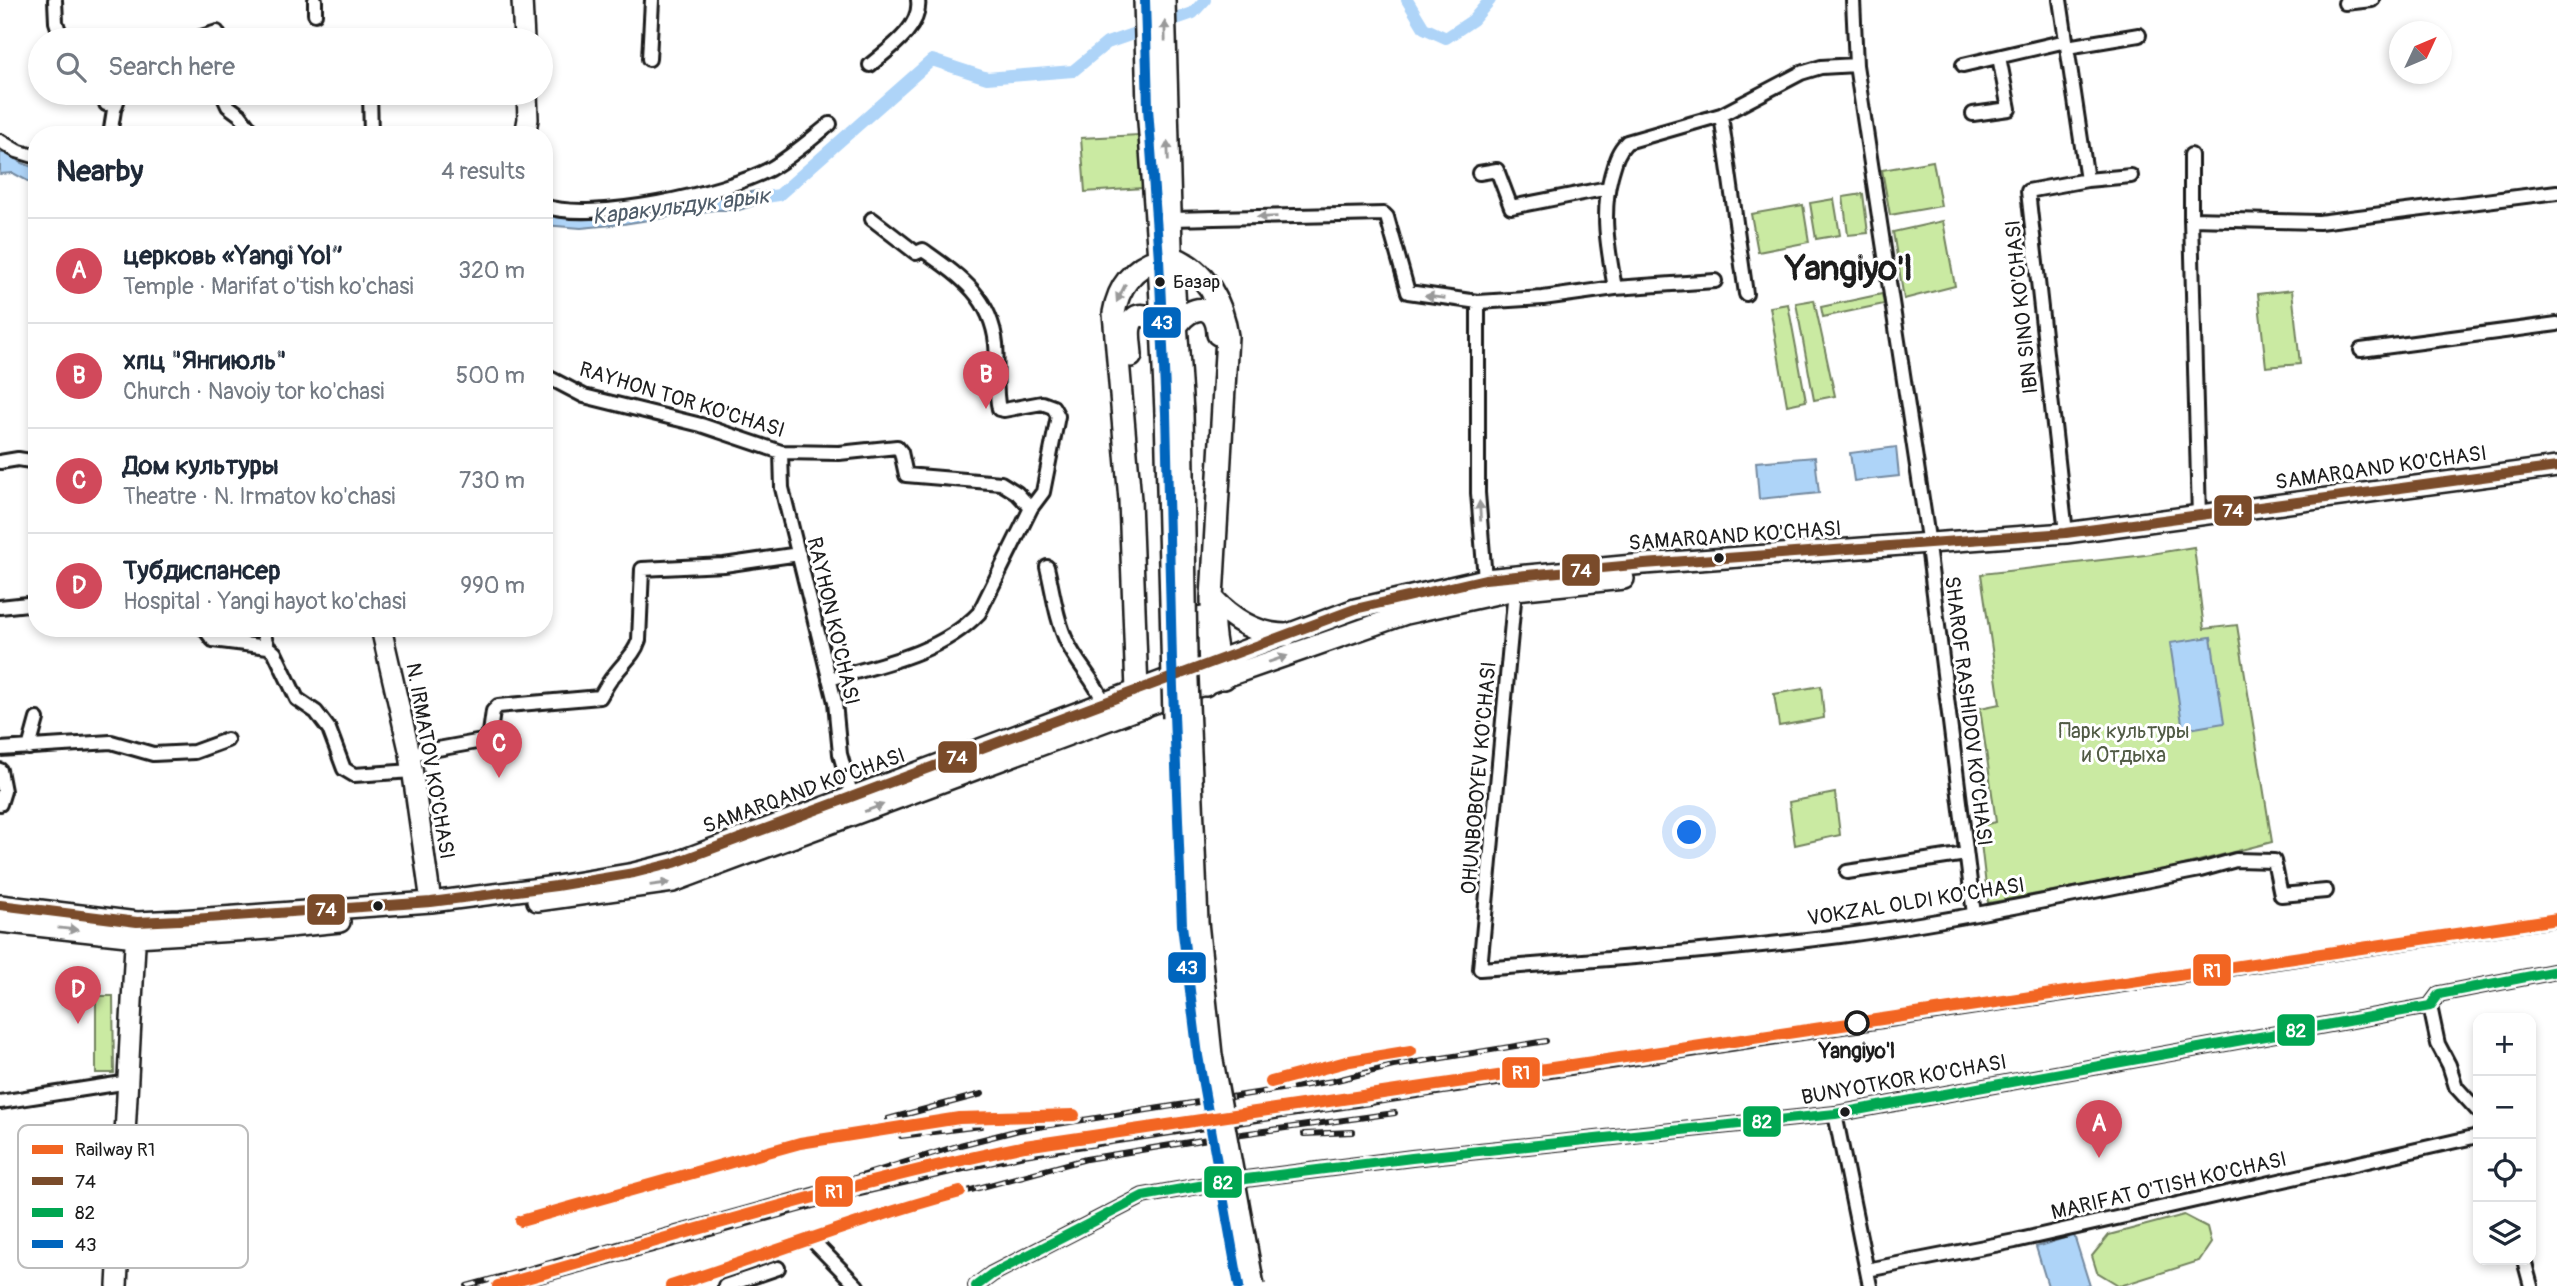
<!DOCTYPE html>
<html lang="en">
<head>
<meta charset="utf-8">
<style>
	body { margin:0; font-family:Pangolin,sans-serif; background:#f6f6f7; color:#1f2937 }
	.controls { position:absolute; right:21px; bottom:21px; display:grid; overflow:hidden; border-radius:14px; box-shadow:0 4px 10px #0003 }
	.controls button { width:63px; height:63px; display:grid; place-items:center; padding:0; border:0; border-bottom:2px solid #e0e1e3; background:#fff; color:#1f2937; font:35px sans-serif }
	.compass { position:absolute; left:2389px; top:21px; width:63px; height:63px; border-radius:50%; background:#fff; box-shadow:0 4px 10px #0003; rotate:46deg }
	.you { position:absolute; left:1690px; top:833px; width:24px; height:24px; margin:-18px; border:5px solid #fff; border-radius:50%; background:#1a73e8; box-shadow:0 0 0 10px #1a73e833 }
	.badge { display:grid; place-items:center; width:46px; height:46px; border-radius:50%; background:#d1495b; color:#fff; font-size:23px; font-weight:700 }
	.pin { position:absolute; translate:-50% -58px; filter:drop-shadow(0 2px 4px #0008) }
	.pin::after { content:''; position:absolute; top:37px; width:24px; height:21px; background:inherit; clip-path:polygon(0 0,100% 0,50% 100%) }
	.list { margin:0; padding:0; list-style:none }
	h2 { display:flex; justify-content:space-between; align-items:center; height:91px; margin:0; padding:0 28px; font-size:30px }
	h2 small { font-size:23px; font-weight:400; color:#747a83 }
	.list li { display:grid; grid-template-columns:46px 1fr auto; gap:21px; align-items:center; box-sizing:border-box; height:105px; padding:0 28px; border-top:2px solid #e0e1e3 }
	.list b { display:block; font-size:26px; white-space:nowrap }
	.list p { margin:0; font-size:23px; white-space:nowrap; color:#747a83 }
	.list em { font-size:23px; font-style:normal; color:#747a83 }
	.icon { flex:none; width:38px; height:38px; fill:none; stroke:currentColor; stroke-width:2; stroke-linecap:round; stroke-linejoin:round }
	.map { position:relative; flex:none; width:2557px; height:1286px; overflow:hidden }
	.search { position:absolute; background:#fff; box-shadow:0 4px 10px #0003; left:28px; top:28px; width:525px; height:77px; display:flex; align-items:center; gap:18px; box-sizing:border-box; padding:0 24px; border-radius:38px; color:#747a83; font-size:26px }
	.panel { position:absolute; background:#fff; box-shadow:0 4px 10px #0003; left:28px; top:126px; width:525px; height:511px; border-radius:28px }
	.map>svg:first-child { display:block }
	.green { fill:#caeaa2; stroke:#73835f; stroke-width:2 }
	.water { fill:#aed4f8; stroke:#748aa0; stroke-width:2 }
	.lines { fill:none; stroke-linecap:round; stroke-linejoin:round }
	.canal { stroke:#aed4f8; stroke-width:12 }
	.street-casing { stroke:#1c1c1c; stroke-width:18 }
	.secondary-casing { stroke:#1c1c1c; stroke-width:24 }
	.primary-casing { stroke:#1c1c1c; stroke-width:26 }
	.street { stroke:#fff; stroke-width:12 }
	.secondary { stroke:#fff; stroke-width:19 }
	.primary { stroke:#fff; stroke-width:21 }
	.rail-casing { stroke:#1c1c1c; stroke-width:6 }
	.rail { stroke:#fff; stroke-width:3.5; stroke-dasharray:10; stroke-linecap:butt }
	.primary-bridge-casing { stroke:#1c1c1c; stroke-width:26; stroke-linecap:butt }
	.primary-bridge { stroke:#fff; stroke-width:21 }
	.bus-1-casing { stroke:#fff; stroke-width:16 }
	.bus-2-casing { stroke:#fff; stroke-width:16 }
	.bus-3-casing { stroke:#fff; stroke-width:16 }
	.bus-1 { stroke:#7a4b2a; stroke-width:10 }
	.bus-2 { stroke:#00a651; stroke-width:10 }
	.bus-3 { stroke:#0065bd; stroke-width:10 }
	.rail-1-casing { stroke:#fff; stroke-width:18 }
	.rail-1 { stroke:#f26522; stroke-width:12 }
	.oneway { fill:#999 }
	.bus-dot { fill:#1c1c1c; stroke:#fff; stroke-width:2.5 }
	.stop-dot { fill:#fff; stroke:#1c1c1c; stroke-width:3.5 }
	.labels { text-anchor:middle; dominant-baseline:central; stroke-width:6; stroke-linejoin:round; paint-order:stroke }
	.bus-label { font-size:19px; fill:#1c1c1c; stroke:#fff; text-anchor:start }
	.street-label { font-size:21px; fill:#1c1c1c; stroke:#fff }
	.park-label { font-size:21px; fill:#505a44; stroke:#fff }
	.stop-label { font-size:21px; font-weight:bold; fill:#1c1c1c; stroke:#fff }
	.water-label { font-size:23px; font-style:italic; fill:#4f5c69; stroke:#fff }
	.town-label { font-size:35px; font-weight:bold; fill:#1c1c1c; stroke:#fff }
	.key { fill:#fff; stroke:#bbb; stroke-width:2 }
	.key-label { font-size:19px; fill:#1c1c1c }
	.line-badge { stroke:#fff; stroke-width:2.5 }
	.badge-label { font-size:19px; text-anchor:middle; font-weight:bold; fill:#fff }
</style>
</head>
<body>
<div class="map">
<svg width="2557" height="1286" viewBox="0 0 2557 1286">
	<rect width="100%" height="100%" fill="#fff"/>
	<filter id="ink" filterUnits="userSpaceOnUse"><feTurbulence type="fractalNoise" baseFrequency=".0143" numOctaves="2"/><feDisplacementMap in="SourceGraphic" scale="14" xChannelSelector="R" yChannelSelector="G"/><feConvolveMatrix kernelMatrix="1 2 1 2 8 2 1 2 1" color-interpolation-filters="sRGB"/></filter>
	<g filter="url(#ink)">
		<path class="green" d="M1139,135L1143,188L1085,192L1081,138Z
			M1933,161L1941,206L1890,215L1882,170Z
			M1863,194L1868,233L1848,235L1843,197Z
			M1834,199L1840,235L1816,239L1810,203Z
			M1803,205L1809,242L1758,252L1751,214Z
			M1943,221L1955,286L1904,299L1893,232Z
			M2292,290L2300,364L2266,367L2258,294Z
			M1882,294L1884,304L1823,317L1821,307Z
			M1814,300L1835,396L1814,400L1796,303Z
			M1788,304L1806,401L1787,405L1770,307Z
			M2194,547L2204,629L2237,625L2272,842L2160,871L1988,903L1979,826L1996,822L1980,708L2000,704L1981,574L2145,555Z
			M1821,686L1824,718L1779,726L1774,694Z
			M1835,793L1840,835L1795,845L1789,802Z
			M96,996H113L114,1073H96Z
			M2184,1215L2207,1227L2211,1243L2199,1261L2120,1286L2097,1272L2092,1256L2109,1235Z"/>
		<path class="water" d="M0,153H15L20,162L37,169V186L13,173L0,174Z
			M758,191L764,202L739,210H714L623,224L581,228L544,225V211C558,213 573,216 587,216C645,215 701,198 758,191Z
			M1896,447L1899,476L1854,481L1850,453Z
			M1815,457L1819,493L1759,499L1756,462Z
			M2211,637L2224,723L2183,730L2170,643Z
			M2074,1235L2090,1286H2048L2036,1247Z"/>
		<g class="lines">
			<path class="canal" d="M1407,0L1424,28L1446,38L1473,20L1490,0
				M746,200L779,195L932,60L987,78L1073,71L1107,43L1193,13L1205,0"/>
			<defs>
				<path id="street" d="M55,0L56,22L62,40
					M315,0V14
					M1853,0L1856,65L1929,545
					M2060,0L2087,180L2028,191L2066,533
					M2345,3L2372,0
					M191,40L217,32L221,40
					M2067,47L2139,35
					M649,59L652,0
					M870,65C889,49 922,27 918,0
					M1963,65L2066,41
					M104,93L106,104
					M222,93L228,106L240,115L255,135
					M370,93L371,135
					M1973,114L2009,109L1999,57
					M1721,115L1746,294
					M110,135L114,110L120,93
					M0,141L17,151L37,157
					M2191,155V219L2319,222L2557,192
					M1479,173L1497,170L1511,207L1608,188
					M2087,180L2131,176
					M544,206C592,223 725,193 770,169C791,157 811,139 830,124
					M1171,219L1384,214L1387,217L1408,292L1478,302V493L1485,579
					M2191,219L2199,517
					M1615,288L1715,281
					M1478,302L1543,298L1615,288C1608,249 1601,214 1611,176C1615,162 1617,152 1627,142L1721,115L1801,73L1821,67L1856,65
					M2361,350L2557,324
					M544,375L584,396L701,425L781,452L839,453L897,447L901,452L906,475L1001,483L1017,493L1031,508
					M781,452L782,488L835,702L840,754L852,797
					M0,462L18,459L37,462
					M1929,554L1974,914
					M1047,567C1053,591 1056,619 1067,642C1077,664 1095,680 1104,703
					M1515,590L1480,969C1600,960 1720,951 1840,936C1961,920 2081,893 2200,870L2236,860L2274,861L2281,895L2326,891
					M0,607L37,603
					M204,628L213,640L268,647L275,653L297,699L316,712L329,729L344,769L354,775L413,771
					M261,628L268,647
					M829,679C880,665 941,653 979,613L1031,508L1043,492L1058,416L1053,407L1042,403L1004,410L999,409C994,388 998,365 996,344C991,296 958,275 923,250L916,253L872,219
					M29,748L37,719
					M0,749L111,742L153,754L194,752L227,740
					M410,754L482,741L490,733L493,711L498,706L600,697C605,689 609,680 616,673C625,661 634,655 639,640L642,569L724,565L799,554
					M0,770L4,791L0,804
					M1847,872L1966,854
					M2430,1006L2438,1044L2449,1065L2456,1087L2478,1111
					M0,1102L129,1082
					M1835,1114L1870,1286
					M814,1242L857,1286
					M2524,1260L2531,1286
					M1867,1270L2015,1241L2478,1136
					M725,1286L778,1268
					M976,1286L992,1274L1143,1196L1165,1192L1222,1182L1412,1158L1835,1114L2430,1006L2439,994L2557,971"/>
				<path id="secondary" d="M522,0L524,40
					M525,135L528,119L527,93
					M381,628L410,754L431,902
					M537,901L673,882L1214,681L1406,614L1515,590L1624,579
					M0,905L137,922L179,920L431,902L556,886L634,873L674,863L1355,609L1485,579L1644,564L2066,533L2557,467
					M0,922L136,937L269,929L340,922
					M117,1286L136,926"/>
				<path id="primary" d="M1145,0L1148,108L1159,259L1166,413
					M1164,0L1171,247L1182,412
					M1172,257C1206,270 1222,302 1227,336L1212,598C1212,626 1214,651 1224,678
					M1177,325C1192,303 1217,303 1218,334
					M1131,356C1131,348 1128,335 1130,327C1134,308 1154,316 1161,327
					M1212,598C1232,619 1257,635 1286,635
					M1202,618L1201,668L1205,685
					M1143,707L1137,691L1130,500L1114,313C1118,287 1134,266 1159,259"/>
			</defs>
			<use href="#street" class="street-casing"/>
			<use href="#secondary" class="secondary-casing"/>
			<use href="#primary" class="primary-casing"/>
			<use href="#street" class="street"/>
			<use href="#secondary" class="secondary"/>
			<use href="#primary" class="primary"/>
			<defs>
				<path id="rail" d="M1271,1082L1350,1061L1411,1051
					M888,1119L982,1094
					M1304,1134L1353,1132
					M901,1136L981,1126
					M521,1221L800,1143L959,1118L1064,1115
					M467,1286L848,1180L960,1145L1019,1130L1333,1081L1393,1066L1546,1041
					M522,1286L860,1193L1024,1155L2557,925
					M671,1286L770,1255L875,1216L1086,1159L1220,1137L1395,1113"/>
			</defs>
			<use href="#rail" class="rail-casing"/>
			<use href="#rail" class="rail"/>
			<defs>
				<path id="primary-bridge" d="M1182,412L1186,656L1197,922L1211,1055L1253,1286
					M1166,413L1174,718"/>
			</defs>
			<use href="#primary-bridge" class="primary-bridge-casing"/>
			<use href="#primary-bridge" class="primary-bridge"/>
			<defs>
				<path id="bus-1" d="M0,905L137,922L179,920L431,902L556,886L634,873L674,863L1355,609L1485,579L1644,564L2066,533L2557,467"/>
				<path id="bus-2" d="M976,1286L992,1274L1143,1196L1165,1192L1222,1182L1412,1158L1835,1114L2430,1006L2439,994L2557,971"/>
				<path id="bus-3" d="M1145,0L1148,108L1159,259L1166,413L1172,661L1182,925L1198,1056L1239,1286"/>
			</defs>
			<use href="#bus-1" class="bus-1-casing"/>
			<use href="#bus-2" class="bus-2-casing"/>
			<use href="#bus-3" class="bus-3-casing"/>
			<use href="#bus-1" class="bus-1"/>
			<use href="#bus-2" class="bus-2"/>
			<use href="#bus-3" class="bus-3"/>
			<defs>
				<path id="rail-1" d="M1271,1082L1350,1061L1411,1051
					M521,1221L800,1143L959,1118L1074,1115
					M498,1286C673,1237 847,1183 1025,1146L2557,919
					M671,1286C768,1255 862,1218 960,1192"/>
			</defs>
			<use href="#rail-1" class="rail-1-casing"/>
			<use href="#rail-1" class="rail-1"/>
		</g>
		<defs><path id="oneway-solid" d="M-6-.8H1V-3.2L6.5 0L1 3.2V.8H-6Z" transform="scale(1.75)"/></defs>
		<g class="oneway">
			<use href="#oneway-solid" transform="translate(1165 31) rotate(-91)"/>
			<use href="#oneway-solid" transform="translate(1168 151) rotate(-92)"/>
			<use href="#oneway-solid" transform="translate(1267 217) rotate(178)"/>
			<use href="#oneway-solid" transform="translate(1121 293) rotate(116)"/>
			<use href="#oneway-solid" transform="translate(1435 297) rotate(-173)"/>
			<use href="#oneway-solid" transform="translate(1480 511) rotate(-94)"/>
			<use href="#oneway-solid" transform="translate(1278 659) rotate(-19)"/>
			<use href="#oneway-solid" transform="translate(874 808) rotate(-20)"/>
			<use href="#oneway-solid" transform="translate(660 884) rotate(-8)"/>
			<use href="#oneway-solid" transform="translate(68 929) rotate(6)"/>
		</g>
	</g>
	<g class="bus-dot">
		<circle cx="1160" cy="282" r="6"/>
		<circle cx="1719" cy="558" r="6"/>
		<circle cx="378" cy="906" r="6"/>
		<circle cx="1845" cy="1112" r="6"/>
	</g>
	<circle class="stop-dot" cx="1857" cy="1023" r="11"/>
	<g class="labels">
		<g class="bus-label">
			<text x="1173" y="282">Базар</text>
		</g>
		<g class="street-label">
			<text transform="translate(2022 307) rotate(-96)">IBN SINO KO'CHASI</text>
			<text transform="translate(682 400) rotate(17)">RAYHON TOR KO'CHASI</text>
			<text transform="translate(2381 468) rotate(-8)">SAMARQAND KO'CHASI</text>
			<text transform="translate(1735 536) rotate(-4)">SAMARQAND KO'CHASI</text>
			<text transform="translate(833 621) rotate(77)">RAYHON KO'CHASI</text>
			<text transform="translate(1968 711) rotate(83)">SHAROF RASHIDOV KO’CHASI</text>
			<text transform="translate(430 761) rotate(80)">N. IRMATOV KO'CHASI</text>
			<text transform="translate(1479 778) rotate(-85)">OHUNBOBOYEV KO'CHASI</text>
			<text transform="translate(804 791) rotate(-20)">SAMARQAND KO'CHASI</text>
			<text transform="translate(1916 902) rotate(-9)">VOKZAL OLDI KO'CHASI</text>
			<text transform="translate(1904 1080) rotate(-10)">BUNYOTKOR KO'CHASI</text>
			<text transform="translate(2169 1186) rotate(-13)">MARIFAT O'TISH KO'CHASI</text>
		</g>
		<g class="park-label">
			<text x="2124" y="731">Парк культуры<tspan x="2124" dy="24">и Отдыха</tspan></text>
		</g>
		<g class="stop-label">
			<text x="1857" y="1051">Yangiyo'l</text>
		</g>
		<g class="water-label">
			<text transform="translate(681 206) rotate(-7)">Каракульдук арык</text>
		</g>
		<g class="town-label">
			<text x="1849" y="269">Yangiyo'l</text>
		</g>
	</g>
	<rect x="18" y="1125" width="230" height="143" rx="10" class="key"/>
	<rect x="32" y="1145" width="31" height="9" fill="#f26522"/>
	<rect x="32" y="1177" width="31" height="8" fill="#7a4b2a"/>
	<rect x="32" y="1208" width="31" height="9" fill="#00a651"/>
	<rect x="32" y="1240" width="31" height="8" fill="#0065bd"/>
	<g class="key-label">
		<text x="75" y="1156">Railway R1</text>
		<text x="75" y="1188">74</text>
		<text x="75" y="1219">82</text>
		<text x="75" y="1251">43</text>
	</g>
	<g class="line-badge">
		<rect x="1142" y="306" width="40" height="33" rx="7" fill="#0065bd"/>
		<rect x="2213" y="494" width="40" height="33" rx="7" fill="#7a4b2a"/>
		<rect x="1561" y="553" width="40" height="34" rx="7" fill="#7a4b2a"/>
		<rect x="937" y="740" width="41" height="34" rx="7" fill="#7a4b2a"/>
		<rect x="306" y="893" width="40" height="33" rx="7" fill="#7a4b2a"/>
		<rect x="1167" y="951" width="40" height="33" rx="7" fill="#0065bd"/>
		<rect x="2192" y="953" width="40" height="34" rx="7" fill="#f26522"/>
		<rect x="2276" y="1013" width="40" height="34" rx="7" fill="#00a651"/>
		<rect x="1501" y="1056" width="40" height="33" rx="7" fill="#f26522"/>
		<rect x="1742" y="1105" width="40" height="33" rx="7" fill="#00a651"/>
		<rect x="1203" y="1165" width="40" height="34" rx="7" fill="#00a651"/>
		<rect x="814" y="1175" width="40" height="33" rx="7" fill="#f26522"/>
	</g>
	<g class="badge-label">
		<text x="1162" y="329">43</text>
		<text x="2233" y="517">74</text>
		<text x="1581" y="577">74</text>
		<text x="957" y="764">74</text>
		<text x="326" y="916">74</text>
		<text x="1187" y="974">43</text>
		<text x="2212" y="977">R1</text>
		<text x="2296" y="1037">82</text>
		<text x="1521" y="1079">R1</text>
		<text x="1762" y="1128">82</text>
		<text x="1223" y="1189">82</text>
		<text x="834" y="1198">R1</text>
	</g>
</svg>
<div class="controls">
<button>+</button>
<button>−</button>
<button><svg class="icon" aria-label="locate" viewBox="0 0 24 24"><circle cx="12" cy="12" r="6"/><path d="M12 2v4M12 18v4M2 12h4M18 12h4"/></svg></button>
<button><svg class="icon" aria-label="layers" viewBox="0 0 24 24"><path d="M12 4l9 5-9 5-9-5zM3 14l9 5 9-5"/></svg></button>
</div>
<svg class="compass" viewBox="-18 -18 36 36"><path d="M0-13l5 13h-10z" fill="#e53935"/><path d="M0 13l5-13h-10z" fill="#747a83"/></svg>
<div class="you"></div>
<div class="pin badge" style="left:2099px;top:1158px">A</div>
<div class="pin badge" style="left:986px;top:409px">B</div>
<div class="pin badge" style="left:499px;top:778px">C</div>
<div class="pin badge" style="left:78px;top:1024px">D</div>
<div class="search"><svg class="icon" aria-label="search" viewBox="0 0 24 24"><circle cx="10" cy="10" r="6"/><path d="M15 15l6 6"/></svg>Search here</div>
<section class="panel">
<h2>Nearby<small>4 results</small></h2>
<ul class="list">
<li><span class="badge">A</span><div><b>церковь «Yangi Yol”</b><p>Temple · Marifat o'tish ko'chasi</p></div><em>320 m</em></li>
<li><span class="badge">B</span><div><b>хпц &quot;Янгиюль&quot;</b><p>Church · Navoiy tor ko'chasi</p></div><em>500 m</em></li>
<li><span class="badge">C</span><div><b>Дом культуры</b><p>Theatre · N. Irmatov ko'chasi</p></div><em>730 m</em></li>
<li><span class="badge">D</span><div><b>Тубдиспансер</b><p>Hospital · Yangi hayot ko'chasi</p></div><em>990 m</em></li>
</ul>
</section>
</div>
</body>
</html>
